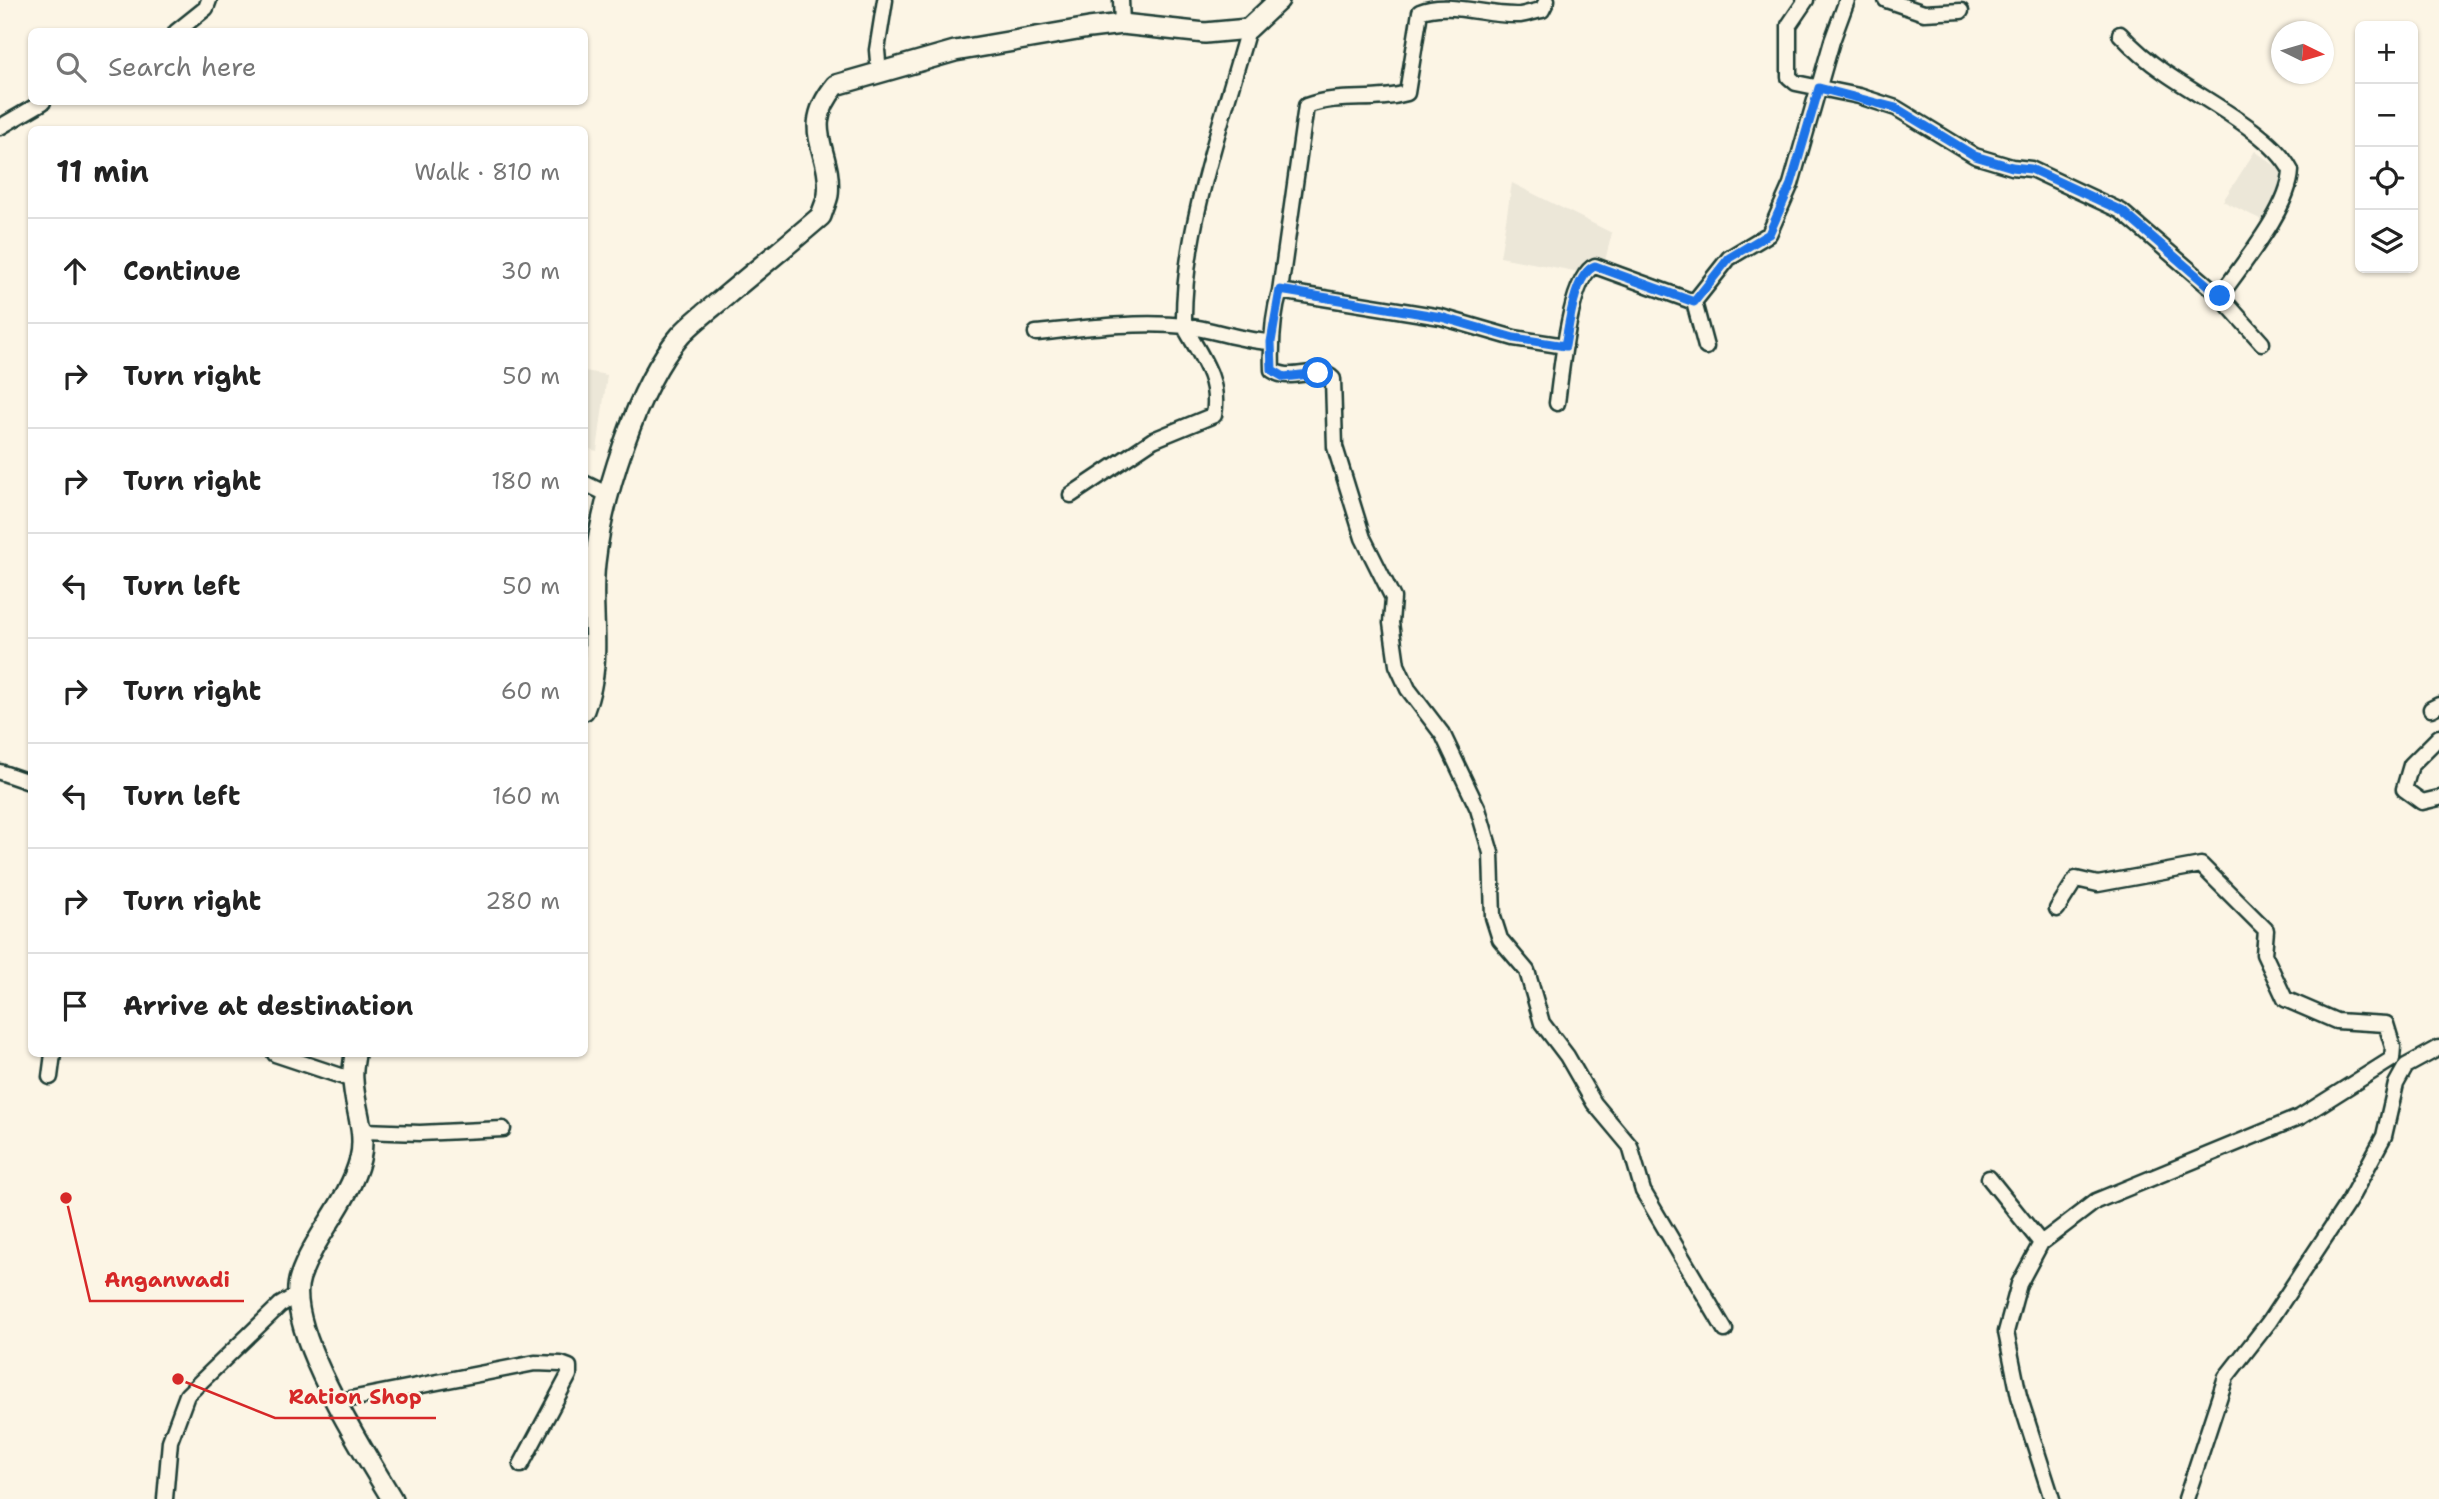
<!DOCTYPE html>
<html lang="en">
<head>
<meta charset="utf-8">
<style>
	body { margin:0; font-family:"Shantell Sans",sans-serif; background:#f2f2f2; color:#222 }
	.controls { position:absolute; right:21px; top:21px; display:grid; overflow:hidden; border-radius:10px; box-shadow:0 2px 5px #0004 }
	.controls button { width:63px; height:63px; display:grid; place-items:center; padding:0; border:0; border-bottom:2px solid #e0e0e0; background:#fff; color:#222; font:35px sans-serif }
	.compass { position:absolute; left:2271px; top:21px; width:63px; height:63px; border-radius:50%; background:#fff; box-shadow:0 2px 5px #0004; rotate:95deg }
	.stop { position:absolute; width:21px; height:21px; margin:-16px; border:5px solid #1a73e8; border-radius:50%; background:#fff }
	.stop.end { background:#1a73e8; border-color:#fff; box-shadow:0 2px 7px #0008 }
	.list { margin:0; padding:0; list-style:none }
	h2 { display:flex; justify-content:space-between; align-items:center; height:91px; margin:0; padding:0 28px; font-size:30px }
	h2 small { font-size:23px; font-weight:400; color:#767676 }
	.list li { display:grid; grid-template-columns:46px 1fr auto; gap:21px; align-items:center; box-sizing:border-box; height:105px; padding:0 28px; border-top:2px solid #e0e0e0 }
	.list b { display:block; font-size:26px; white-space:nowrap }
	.list em { font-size:23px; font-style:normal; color:#767676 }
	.icon { flex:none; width:38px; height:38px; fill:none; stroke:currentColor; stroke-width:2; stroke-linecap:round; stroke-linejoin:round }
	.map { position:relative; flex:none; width:2439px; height:1499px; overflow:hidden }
	.search { position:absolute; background:#fff; box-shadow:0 2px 5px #0004; left:28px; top:28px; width:560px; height:77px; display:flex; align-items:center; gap:18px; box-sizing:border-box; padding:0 24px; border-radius:10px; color:#767676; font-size:26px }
	.panel { position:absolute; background:#fff; box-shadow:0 2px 5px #0004; left:28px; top:126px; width:560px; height:931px; border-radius:10px }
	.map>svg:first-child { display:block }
	.built { fill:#ece7d8 }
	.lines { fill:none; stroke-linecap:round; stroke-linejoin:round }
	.street-casing { stroke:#1f3d34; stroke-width:19 }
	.secondary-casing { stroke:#1f3d34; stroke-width:24 }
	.street { stroke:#fcf5e5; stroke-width:14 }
	.secondary { stroke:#fcf5e5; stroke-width:19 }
	.route { stroke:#1a73e8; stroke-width:9 }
	.leader { fill:none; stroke:#d62828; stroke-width:2.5 }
	.callout-dot { fill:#d62828; stroke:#fcf5e5; stroke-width:2.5 }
	.callout-label { font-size:21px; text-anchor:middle; font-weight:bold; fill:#d62828; stroke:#fcf5e5; stroke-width:5; stroke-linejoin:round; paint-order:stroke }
</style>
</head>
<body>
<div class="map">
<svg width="2439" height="1499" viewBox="0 0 2439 1499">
	<rect width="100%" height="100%" fill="#fcf5e5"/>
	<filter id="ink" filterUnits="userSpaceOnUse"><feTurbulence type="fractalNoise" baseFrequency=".0143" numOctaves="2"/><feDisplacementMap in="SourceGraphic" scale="14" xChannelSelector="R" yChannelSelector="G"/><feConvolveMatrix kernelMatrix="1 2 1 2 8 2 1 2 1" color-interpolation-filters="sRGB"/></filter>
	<g filter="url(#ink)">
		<path class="built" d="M2255,151L2285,173L2264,221L2223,201Z
			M1512,183L1612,233L1601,276L1500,257Z
			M585,371L607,375L597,451L585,448Z"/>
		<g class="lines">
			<defs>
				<path id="street" d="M1121,0L1122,24
					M1547,0L1542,10C1535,11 1527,14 1520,15C1489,17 1448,0 1420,12L1407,93C1372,103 1341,93 1306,106L1280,291C1272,317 1271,343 1272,370C1291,384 1317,363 1333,379L1335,447L1363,538L1393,598L1391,623L1397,665L1408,689L1443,735L1478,809L1491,853L1493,917L1500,939L1527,971L1542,1023L1567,1056L1594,1103L1630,1146L1643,1191L1725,1330
					M1806,0L1789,25V77L1796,83L1859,96L1896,108L1975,156L2012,167L2031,169L2121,211L2220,296L2262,343
					M1886,0L1924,13L1961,11
					M176,32L206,8L209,0
					M2120,34C2133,48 2148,61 2164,72C2199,97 2272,133 2291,171C2289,209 2242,264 2220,296
					M879,73L877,50L885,0
					M0,127L43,102
					M1280,291L1441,317L1514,338L1565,346
					M1694,302L1729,258L1769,234L1791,184L1832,41L1847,0
					M1694,302L1706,347
					M1036,333C1085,328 1136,321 1186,326C1216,330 1241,341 1271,342
					M1557,403C1561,376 1569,276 1595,266L1694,302
					M584,483L607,494
					M1071,495L1153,440L1214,415C1219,385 1207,365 1192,340C1189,334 1184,329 1184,321C1183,230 1223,118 1248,29
					M2431,709L2439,705
					M2439,737L2411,765L2404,789L2422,802L2439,798
					M0,772L32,783
					M275,1054L353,1080
					M50,1077L53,1054
					M363,1131L420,1133L503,1129
					M1989,1178L2041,1243
					M335,1402L535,1363L561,1364L569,1367V1375L521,1465
					M165,1499L170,1441L187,1395L280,1305L295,1296
					M2052,1499L2019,1396L2006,1332L2019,1284L2041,1243L2096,1201L2300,1117L2392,1059L2393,1047L2386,1024L2336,1021L2285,999L2264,954L2266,930L2201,865L2098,884L2076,879L2057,909
					M2186,1499L2226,1377L2269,1322L2349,1201L2384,1136L2396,1084L2406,1066L2439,1048"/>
				<path id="secondary" d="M584,710C604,658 589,615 595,563C602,499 637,385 680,336C693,321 712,308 728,294C759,268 791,242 821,216C823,209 827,201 828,195C833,149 798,131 836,85L955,51L1089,28L1122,24L1205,33L1248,29L1279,0
					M355,1054C354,1062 352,1071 353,1080C354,1107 367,1131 360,1159C349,1202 314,1236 300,1277C283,1328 365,1453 392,1499"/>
			</defs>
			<use href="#street" class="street-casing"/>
			<use href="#secondary" class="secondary-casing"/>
			<use href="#street" class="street"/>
			<use href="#secondary" class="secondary"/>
		</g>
	</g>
	<g class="lines" filter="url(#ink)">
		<path class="route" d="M1318,373L1284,377L1272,370L1271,342L1280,290L1441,317L1514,338L1565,346C1569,326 1574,274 1595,266L1694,302L1729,258L1769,234L1791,184L1819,88L1896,108L1975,156L2012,167L2031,169L2122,211L2220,296"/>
	</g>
	<path class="leader" d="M66 1198L90 1301H244M178 1379L275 1418H436"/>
	<g class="callout-dot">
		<circle cx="66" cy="1198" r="7"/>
		<circle cx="178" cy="1379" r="7"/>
	</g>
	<g class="callout-label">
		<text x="167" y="1287">Anganwadi</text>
		<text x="355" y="1404">Ration Shop</text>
	</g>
</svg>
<div class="controls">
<button>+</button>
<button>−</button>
<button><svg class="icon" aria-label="locate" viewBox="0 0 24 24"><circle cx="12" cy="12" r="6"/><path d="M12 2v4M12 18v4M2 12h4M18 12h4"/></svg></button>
<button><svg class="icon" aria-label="layers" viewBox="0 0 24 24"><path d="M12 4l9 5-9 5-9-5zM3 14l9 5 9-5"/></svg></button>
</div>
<svg class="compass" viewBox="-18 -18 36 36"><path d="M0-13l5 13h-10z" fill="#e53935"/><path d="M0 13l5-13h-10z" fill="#767676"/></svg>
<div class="stop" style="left:1318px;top:373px"></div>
<div class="stop end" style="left:2220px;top:296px"></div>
<div class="search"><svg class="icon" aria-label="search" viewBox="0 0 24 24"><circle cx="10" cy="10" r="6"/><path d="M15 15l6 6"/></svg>Search here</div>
<section class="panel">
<h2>11 min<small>Walk · 810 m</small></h2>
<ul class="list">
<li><svg class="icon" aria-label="ahead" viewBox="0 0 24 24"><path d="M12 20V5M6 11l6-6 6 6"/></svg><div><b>Continue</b></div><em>30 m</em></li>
<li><svg class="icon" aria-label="right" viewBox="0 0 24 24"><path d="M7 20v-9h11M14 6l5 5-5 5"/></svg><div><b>Turn right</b></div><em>50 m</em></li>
<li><svg class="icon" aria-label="right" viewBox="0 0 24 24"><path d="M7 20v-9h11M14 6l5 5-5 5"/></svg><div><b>Turn right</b></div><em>180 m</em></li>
<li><svg class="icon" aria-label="left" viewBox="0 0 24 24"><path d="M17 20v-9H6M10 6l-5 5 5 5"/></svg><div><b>Turn left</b></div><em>50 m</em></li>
<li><svg class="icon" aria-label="right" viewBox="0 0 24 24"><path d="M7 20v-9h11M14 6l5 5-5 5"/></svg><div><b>Turn right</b></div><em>60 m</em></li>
<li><svg class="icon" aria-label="left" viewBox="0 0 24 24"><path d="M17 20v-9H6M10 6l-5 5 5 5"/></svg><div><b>Turn left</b></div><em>160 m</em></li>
<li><svg class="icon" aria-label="right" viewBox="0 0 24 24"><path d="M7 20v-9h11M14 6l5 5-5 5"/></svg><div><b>Turn right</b></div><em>280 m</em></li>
<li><svg class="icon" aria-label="arrive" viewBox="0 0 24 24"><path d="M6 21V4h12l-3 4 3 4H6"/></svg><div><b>Arrive at destination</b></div></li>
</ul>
</section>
</div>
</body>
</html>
